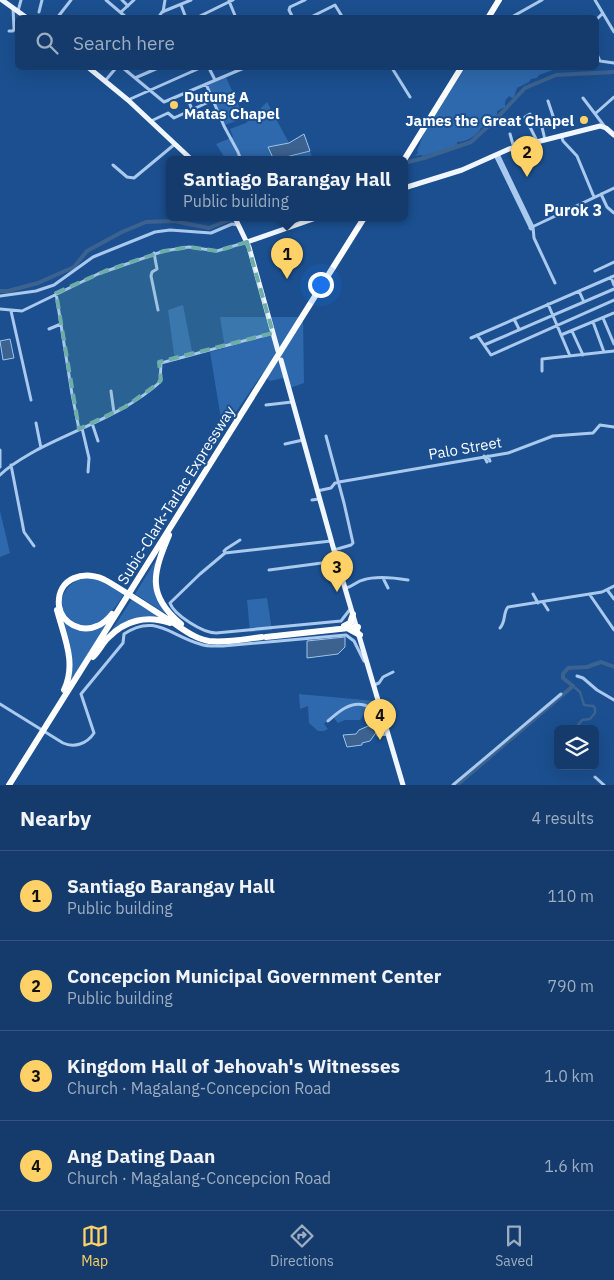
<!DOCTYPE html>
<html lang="en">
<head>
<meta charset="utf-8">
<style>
	body { margin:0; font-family:"IBM Plex Sans",sans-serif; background:#1d4271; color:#f1f3f6 }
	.controls { position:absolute; right:15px; bottom:15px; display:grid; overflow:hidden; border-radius:8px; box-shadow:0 5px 20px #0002 }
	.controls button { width:45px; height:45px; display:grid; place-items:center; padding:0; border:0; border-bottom:1px solid #33557e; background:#143b6b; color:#f1f3f6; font:25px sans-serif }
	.you { position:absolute; left:320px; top:284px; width:18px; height:18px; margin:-12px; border:4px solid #fff; border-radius:50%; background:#1a73e8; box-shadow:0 0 0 8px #1a73e833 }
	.badge { display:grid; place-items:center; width:32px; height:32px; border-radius:50%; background:#ffd166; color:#111; font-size:16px; font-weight:700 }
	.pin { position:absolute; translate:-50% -41px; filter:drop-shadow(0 1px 2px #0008) }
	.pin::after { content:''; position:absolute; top:26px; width:18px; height:15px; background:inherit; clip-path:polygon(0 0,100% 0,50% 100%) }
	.popup { position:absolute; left:166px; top:156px; width:242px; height:65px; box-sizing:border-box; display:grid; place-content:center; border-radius:8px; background:#143b6b; filter:drop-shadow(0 1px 4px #0005); font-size:16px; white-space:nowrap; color:#9dadc1 }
	.popup b { font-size:19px; color:#f1f3f6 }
	.popup::after { content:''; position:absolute; left:50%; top:100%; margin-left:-10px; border:10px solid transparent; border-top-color:#143b6b }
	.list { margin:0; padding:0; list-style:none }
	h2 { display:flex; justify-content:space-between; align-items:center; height:65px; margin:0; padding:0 20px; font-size:21px }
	h2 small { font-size:16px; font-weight:400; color:#9dadc1 }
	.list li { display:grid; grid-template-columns:32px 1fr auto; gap:15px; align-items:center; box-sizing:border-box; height:90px; padding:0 20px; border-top:1px solid #33557e }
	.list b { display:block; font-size:19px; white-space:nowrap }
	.list p { margin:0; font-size:16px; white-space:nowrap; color:#9dadc1 }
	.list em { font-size:16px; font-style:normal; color:#9dadc1 }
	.icon { flex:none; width:28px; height:28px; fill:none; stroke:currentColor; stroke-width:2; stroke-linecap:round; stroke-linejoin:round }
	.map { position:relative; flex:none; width:614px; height:785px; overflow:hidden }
	.search { position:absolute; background:#143b6b; box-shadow:0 5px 20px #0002; left:15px; right:15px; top:15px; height:55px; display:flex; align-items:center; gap:12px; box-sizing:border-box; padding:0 18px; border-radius:8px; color:#9dadc1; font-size:19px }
	.sheet { height:425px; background:#143b6b }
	nav { display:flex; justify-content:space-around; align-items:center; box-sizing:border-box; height:70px; border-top:1px solid #33557e; background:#143b6b; font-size:14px; color:#9dadc1 }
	nav a { display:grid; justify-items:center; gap:2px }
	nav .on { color:#ffd166 }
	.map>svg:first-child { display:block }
	.green { fill:#2e69ad }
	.water { fill:#3c6290; stroke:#9cc4f0 }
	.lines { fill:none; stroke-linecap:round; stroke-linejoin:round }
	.stream { stroke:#9cc4f0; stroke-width:1 }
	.canal { stroke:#3c6290; stroke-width:2.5 }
	.river { stroke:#3c6290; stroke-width:4 }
	.minor { stroke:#a9c9ee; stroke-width:3 }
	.major { stroke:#f0f6ff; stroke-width:5 }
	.highway { stroke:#fff; stroke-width:6 }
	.marked { fill:#6fada8; fill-opacity:0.2; stroke:#6fada8; stroke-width:4; stroke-dasharray:10 6; stroke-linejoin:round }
	.poi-dot { fill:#ffd166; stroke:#1b4f8f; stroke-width:2 }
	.labels { text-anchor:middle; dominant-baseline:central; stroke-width:4; stroke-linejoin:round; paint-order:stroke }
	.poi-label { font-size:15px; font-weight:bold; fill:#fff; stroke:#1b4f8f; text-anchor:start }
	.street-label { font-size:15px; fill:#fff; stroke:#1b4f8f }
	.neighbourhood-label { font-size:16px; font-weight:bold; fill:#fff; stroke:#1b4f8f }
</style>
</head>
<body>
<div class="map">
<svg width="614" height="785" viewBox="0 0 614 785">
	<rect width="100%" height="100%" fill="#1b4f8f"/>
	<path class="green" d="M465,68H559L539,75L537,78L531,79L529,82L517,88L514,97L512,98L509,96L505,101V107L497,111V117L493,116L490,124L481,128C477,136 466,142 457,142V145C449,149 442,150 433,154L432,153L423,156L421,155L415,156L418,153L417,151L424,133Z
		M226,77L244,118L225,125L207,85Z
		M267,102L289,143L268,147L274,160H226L216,144L233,137L230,129L246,123Z
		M310,151L313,160H279Z
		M183,305L193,356L175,361L168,310Z
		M220,317H303L304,383L290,388L283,378L270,381L262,374L223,431L210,352L225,348Z
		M0,511L10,553L0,557Z
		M156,560L154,577L168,615L135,594Z
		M81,578L98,579L124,594C117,605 109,617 98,623C72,637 41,598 81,578Z
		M267,598L272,630L250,632L247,600Z
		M132,599L165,619L153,618L110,633Z
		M61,616L78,629L109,620L69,684Z
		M299,694L375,701L376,709C351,699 342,706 324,724L328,729L324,731H318L309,723L308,706L300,709Z
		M361,705L370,709V714L367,716L365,713L360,720H345L338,723L333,717L343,708Z"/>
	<path class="water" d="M304,134L310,151L274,160L268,147L289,143Z
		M10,339L14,358L3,360L0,341Z
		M345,637V647L338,654L307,658V641Z
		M375,723L378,730L370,741L362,743V745L347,747L343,735L356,734L359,730Z"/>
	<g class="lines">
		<path class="stream" d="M563,679V678"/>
		<path class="canal" d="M573,686L580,692L584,705L593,706L595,708V713L590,719L582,720L575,729"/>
		<path class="river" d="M404,163L424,158L471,142L495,120L525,88L556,75L614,72
			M0,291H8L38,283L74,267L87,251L122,232L146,222L174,221L209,228L234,218
			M512,738L573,686L563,678V674L568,668L587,667L601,662L614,667
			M457,785L512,738"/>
		<path class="minor" d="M106,0L127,18
			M122,0L128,6
			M595,0L614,32
			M229,1L236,18
			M181,5L186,18
			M18,11L21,0
			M39,12L42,0
			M121,12L134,0
			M163,12L165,0
			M57,18L71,0
			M158,18L162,12L191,0
			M196,18L233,0
			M293,18L289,10L290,7L305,0
			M309,18L335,5L343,18
			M510,18L542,0
			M596,20L602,14
			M9,31H13L14,29L13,8
			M596,44V47
			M596,52L600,61L614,63
			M123,68L164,102L244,68
			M209,68L215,80
			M392,68L410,97
			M135,78L158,68
			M105,81L116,68
			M206,84L224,126L238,152L241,160
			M583,98L605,127
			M188,99L192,110
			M128,100L200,68
			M596,113L614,97
			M530,114L525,117L537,141
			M151,121L168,113L174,118L213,100
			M510,134L514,148
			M561,135L563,141L577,156L594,197
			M545,140L542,127L554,119L548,101
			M498,154L533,227L534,238L555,283
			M495,155L531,229
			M113,165L127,177L134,178L175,144
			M601,194L607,207L614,213
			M530,228L614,188
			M154,253L157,269L152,272L151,276L158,310
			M595,271L614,262
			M611,277L614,285
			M579,291L584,302
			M56,293L72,394L79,429
			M0,296L36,291L54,285L93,257L155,232L170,230L211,233L232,224L238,225
			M548,304L570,356
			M0,309L22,311L98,274L164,251L189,247L217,251L247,242
			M11,311L31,400
			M603,318L614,344
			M514,319L519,329
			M593,322L604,352
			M49,329L61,324
			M572,331L583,355
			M477,335L491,355L614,300
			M561,335L614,313
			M471,338L614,276
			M484,345L614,289
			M542,371V359L614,351
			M111,391L114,413
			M266,405L292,402
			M36,423L41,448
			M92,423L98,441
			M82,428L89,458L88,472
			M326,436L344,503L353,543L351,545L334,550
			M285,444L303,440
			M0,450V467
			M484,456L487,462
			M488,456L490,461
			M11,465L24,532L34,546
			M0,475C10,465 23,458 35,451C76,429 125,414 160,382L161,363L273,333
			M317,491L331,488L335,483L339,482L508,453L553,436L593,433L600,425L614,427
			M312,500L319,499
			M240,540L226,549L224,551L225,553L331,541
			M225,553L200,574L170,603C174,615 203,633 216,633L341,621L351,608
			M269,570L337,561
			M383,578L388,588
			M346,588C354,586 357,581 363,580C375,576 396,578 408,580
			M608,591L614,599
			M533,594L538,603
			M590,595L614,630
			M543,602L548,610
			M500,628C506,622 503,612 508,607L602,592L614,586
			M577,676L583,678L597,690L614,700
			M374,685L379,683L383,677L393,672
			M0,704L63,743C74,748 87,744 94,733L81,694L123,643L124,634C155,613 171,636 200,644C208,647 216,646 223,646L346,635L354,641L364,661
			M328,721C337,713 350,701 364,705C371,707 374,712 382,714
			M378,735L388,734
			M595,777L604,785
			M453,785L561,694"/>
		<path class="major" d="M2,0L27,18
			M89,68L128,100L192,160
			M404,188L462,170L509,149L600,126L606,128L614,135
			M235,218L249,247L278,351
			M247,242L316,218
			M281,360L337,561L403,785"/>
		<path class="highway" d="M488,18L499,0
			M404,160L461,68
			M169,535C153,573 146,595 181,624
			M57,610C64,637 77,663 64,690
			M112,614C108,619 103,624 97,626C82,633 62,624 59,606C56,577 86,569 107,581C129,594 150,608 172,622C183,629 195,639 209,641C226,643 245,639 262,637
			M344,626L350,623L353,614
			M349,629L360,635
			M266,637L358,627
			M93,657C99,651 102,644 108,638C125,620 147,615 170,623
			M9,785L364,218"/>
	</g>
	<path class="marked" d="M247,242L273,333L159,362L161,380L156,385L125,407L79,429L56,293L105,271L164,251L189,247L217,251Z"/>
	<g class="poi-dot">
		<circle cx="174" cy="105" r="5"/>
		<circle cx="584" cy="120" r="5"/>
	</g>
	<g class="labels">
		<g class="poi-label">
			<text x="184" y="96">Dutung A<tspan x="184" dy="17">Matas Chapel</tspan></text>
			<text x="574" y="120" text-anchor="end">James the Great Chapel</text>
		</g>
		<g class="street-label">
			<text transform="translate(465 448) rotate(-10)">Palo Street</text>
			<text transform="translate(176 495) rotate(-58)">Subic-Clark-Tarlac Expressway</text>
		</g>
		<g class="neighbourhood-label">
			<text x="573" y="210">Purok 3</text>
		</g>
	</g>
</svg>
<div class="controls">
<button><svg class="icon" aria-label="layers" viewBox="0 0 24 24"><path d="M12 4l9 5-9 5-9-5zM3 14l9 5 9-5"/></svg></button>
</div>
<div class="you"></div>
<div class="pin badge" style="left:287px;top:279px">1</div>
<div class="popup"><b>Santiago Barangay Hall</b>Public building</div>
<div class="pin badge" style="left:527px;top:177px">2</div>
<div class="pin badge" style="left:337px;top:592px">3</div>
<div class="pin badge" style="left:380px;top:740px">4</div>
<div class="search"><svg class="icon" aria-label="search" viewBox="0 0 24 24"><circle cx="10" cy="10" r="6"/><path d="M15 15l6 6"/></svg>Search here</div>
</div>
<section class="sheet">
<h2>Nearby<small>4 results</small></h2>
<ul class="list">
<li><span class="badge">1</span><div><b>Santiago Barangay Hall</b><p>Public building</p></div><em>110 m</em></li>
<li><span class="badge">2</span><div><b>Concepcion Municipal Government Center</b><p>Public building</p></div><em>790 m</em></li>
<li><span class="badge">3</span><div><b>Kingdom Hall of Jehovah's Witnesses</b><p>Church · Magalang-Concepcion Road</p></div><em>1.0 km</em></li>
<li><span class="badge">4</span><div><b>Ang Dating Daan</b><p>Church · Magalang-Concepcion Road</p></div><em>1.6 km</em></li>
</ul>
</section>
<nav>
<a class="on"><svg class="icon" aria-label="map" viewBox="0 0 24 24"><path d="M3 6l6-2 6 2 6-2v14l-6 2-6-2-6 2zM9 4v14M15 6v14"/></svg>Map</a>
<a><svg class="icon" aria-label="directions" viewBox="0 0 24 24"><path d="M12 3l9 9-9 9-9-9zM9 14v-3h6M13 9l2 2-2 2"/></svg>Directions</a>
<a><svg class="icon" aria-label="saved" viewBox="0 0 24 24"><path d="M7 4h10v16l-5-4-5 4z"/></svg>Saved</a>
</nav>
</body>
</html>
